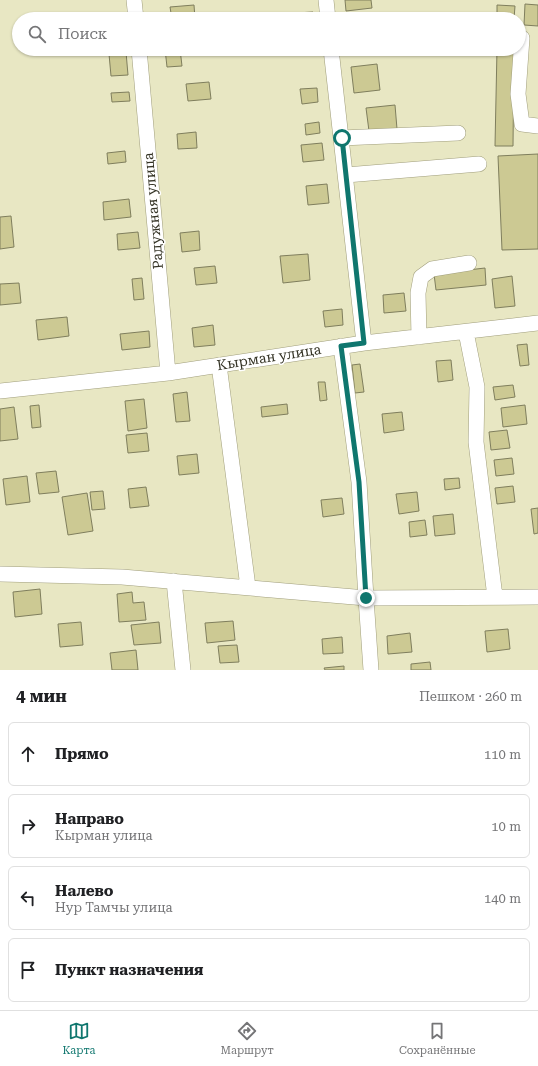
<!DOCTYPE html>
<html lang="ru">
<head>
<meta charset="utf-8">
<style>
	body { margin:0; font-family:"Roboto Serif",serif; background:#f6f6f6; color:#202124 }
	.stop { position:absolute; width:12px; height:12px; margin:-9px; border:3px solid #0f766e; border-radius:50%; background:#fff }
	.stop.end { background:#0f766e; border-color:#fff; box-shadow:0 1px 4px #0008 }
	.list { margin:0; padding:0; list-style:none }
	h2 { display:flex; justify-content:space-between; align-items:center; height:52px; margin:0; padding:0 16px; font-size:17px }
	h2 small { font-size:13px; font-weight:400; color:#757577 }
	.list li { display:grid; grid-template-columns:26px 1fr auto; gap:12px; align-items:center; box-sizing:border-box; height:64px; margin:0 8px 8px; padding:0 8px; border:1px solid #e0e0e0; border-radius:6px }
	.list b { display:block; font-size:15px; white-space:nowrap }
	.list p { margin:0; font-size:13px; white-space:nowrap; color:#757577 }
	.list em { font-size:13px; font-style:normal; color:#757577 }
	.icon { flex:none; width:22px; height:22px; fill:none; stroke:currentColor; stroke-width:2; stroke-linecap:round; stroke-linejoin:round }
	.map { position:relative; flex:none; width:538px; height:670px; overflow:hidden }
	.search { position:absolute; background:#fff; box-shadow:0 1px 3px #0004; left:12px; right:12px; top:12px; height:44px; display:flex; align-items:center; gap:10px; box-sizing:border-box; padding:0 14px; border-radius:22px; color:#757577; font-size:15px }
	.sheet { height:340px; background:#fff }
	nav { display:flex; justify-content:space-around; align-items:center; box-sizing:border-box; height:56px; border-top:1px solid #e0e0e0; background:#fff; font-size:11px; color:#757577 }
	nav a { display:grid; justify-items:center; gap:2px }
	nav .on { color:#0f766e }
	.map>svg:first-child { display:block }
	.building { fill:#ccc993; stroke:#7f7e5d }
	.lines { fill:none; stroke-linecap:round; stroke-linejoin:round }
	.minor-casing { stroke:#a09e7c; stroke-width:16 }
	.minor { stroke:#fff; stroke-width:15 }
	.route { stroke:#0f766e; stroke-width:5 }
	.labels { text-anchor:middle; dominant-baseline:central; stroke-width:3; stroke-linejoin:round; paint-order:stroke }
	.street-label { font-size:14px; fill:#353426; stroke:#fff }
</style>
</head>
<body>
<div class="map">
<svg width="538" height="670" viewBox="0 0 538 670">
	<rect width="100%" height="100%" fill="#e8e7c3"/>
	<path class="building" d="M345,0H371L372,8L346,11Z
		M525,4L538,5V26L524,25Z
		M194,5L195,19H172L170,7Z
		M497,5L515,6L514,19H497Z
		M313,12V19H296V13Z
		M122,14V19H103L102,16Z
		M165,49H180L182,66L167,67Z
		M350,49H368L369,52L350,54Z
		M497,49H514L513,146H495Z
		M126,52L128,75L111,76L109,54Z
		M377,64L380,90L354,93L351,67Z
		M209,82L211,99L188,101L186,84Z
		M317,88L318,102L302,104L300,89Z
		M129,92L130,101L112,102L111,93Z
		M395,105L397,129L369,131L366,108Z
		M319,122L320,133L306,135L305,124Z
		M196,132L197,148L178,149L177,134Z
		M322,143L324,160L303,162L301,145Z
		M125,151L126,162L108,164L107,153Z
		M538,154V249L502,250L498,156Z
		M327,184L329,203L308,205L306,186Z
		M129,199L131,217L104,220L103,202Z
		M11,216L14,247L0,249V217Z
		M199,231L200,250L182,252L180,233Z
		M138,232L140,248L118,250L117,234Z
		M308,254L310,280L283,283L280,256Z
		M215,266L217,283L196,285L194,268Z
		M485,268L486,285L436,290L434,274Z
		M512,276L515,306L495,308L492,279Z
		M142,278L144,299L134,300L132,279Z
		M19,283L21,303L0,305V284Z
		M404,293L406,311L384,313L383,295Z
		M342,309L343,325L325,327L323,311Z
		M67,317L69,336L38,340L36,320Z
		M213,325L215,345L194,347L192,328Z
		M149,331L150,347L122,350L120,334Z
		M527,344L529,365L520,366L517,345Z
		M451,360L453,380L438,382L436,361Z
		M360,364L364,392L355,393L352,365Z
		M318,382H325L327,400L320,401Z
		M513,385L515,397L495,400L493,387Z
		M187,392L190,421L176,422L173,394Z
		M144,399L147,428L128,431L125,401Z
		M287,404L288,414L262,417L261,407Z
		M39,405L41,427L32,428L30,406Z
		M525,405L527,424L503,427L501,408Z
		M14,407L18,439L0,441V409Z
		M402,412L404,430L384,433L382,414Z
		M507,430L510,448L491,450L489,432Z
		M147,433L149,451L128,453L126,435Z
		M197,454L199,473L179,475L177,456Z
		M512,458L514,474L496,476L494,460Z
		M56,471L59,492L39,494L36,473Z
		M27,476L30,502L6,505L3,479Z
		M459,478L460,488L445,490L444,479Z
		M513,486L515,502L497,504L495,488Z
		M146,487L149,506L130,508L128,489Z
		M103,491L105,509L92,510L90,492Z
		M417,492L419,511L399,514L396,494Z
		M87,493L93,531L68,535L62,497Z
		M342,498L344,514L323,517L321,500Z
		M538,508V533L534,534L531,509Z
		M453,514L455,534L435,536L433,516Z
		M425,520L427,535L410,537L409,522Z
		M40,589L42,614L15,617L13,592Z
		M132,592L133,603L144,602L146,620L119,622L117,594Z
		M233,621L235,640L207,643L205,623Z
		M81,622L83,645L60,647L58,624Z
		M159,622L161,643L134,645L131,625Z
		M508,629L510,649L487,652L485,631Z
		M410,633L412,652L388,654L387,636Z
		M342,637L343,653L323,654L322,639Z
		M237,645L239,662L220,663L218,646Z
		M136,650L138,670H112L110,653Z
		M430,662L431,670H411V664Z
		M344,666V670H325L324,668Z"/>
	<g class="lines">
		<defs>
			<path id="minor" d="M134,0L136,19
				M326,0L328,19
				M522,38L518,94L522,124L538,126
				M139,49L168,373
				M331,49L364,343
				M341,138L458,133
				M346,175L479,164
				M466,332L477,387L476,442L495,597
				M419,337L418,293L421,277L432,269L469,263
				M341,346L359,482L366,598L371,670
				M219,365L248,587
				M0,391L168,373L364,343L538,323
				M0,574L122,577L366,598L538,597
				M174,581L183,670"/>
		</defs>
		<use href="#minor" class="minor-casing"/>
		<use href="#minor" class="minor"/>
	</g>
	<g class="lines">
		<path class="route" d="M342,138L364,343L341,346L359,482L366,598"/>
	</g>
	<g class="labels">
		<g class="street-label">
			<text transform="translate(153 211) rotate(-95)">Радужная улица</text>
			<text transform="translate(269 357) rotate(-9)">Кырман улица</text>
		</g>
	</g>
</svg>
<div class="stop" style="left:342px;top:138px"></div>
<div class="stop end" style="left:366px;top:598px"></div>
<div class="search"><svg class="icon" aria-label="search" viewBox="0 0 24 24"><circle cx="10" cy="10" r="6"/><path d="M15 15l6 6"/></svg>Поиск</div>
</div>
<section class="sheet">
<h2>4 мин<small>Пешком · 260 m</small></h2>
<ul class="list">
<li><svg class="icon" aria-label="ahead" viewBox="0 0 24 24"><path d="M12 20V5M6 11l6-6 6 6"/></svg><div><b>Прямо</b></div><em>110 m</em></li>
<li><svg class="icon" aria-label="right" viewBox="0 0 24 24"><path d="M7 20v-9h11M14 6l5 5-5 5"/></svg><div><b>Направо</b><p>Кырман улица</p></div><em>10 m</em></li>
<li><svg class="icon" aria-label="left" viewBox="0 0 24 24"><path d="M17 20v-9H6M10 6l-5 5 5 5"/></svg><div><b>Налево</b><p>Нур Тамчы улица</p></div><em>140 m</em></li>
<li><svg class="icon" aria-label="arrive" viewBox="0 0 24 24"><path d="M6 21V4h12l-3 4 3 4H6"/></svg><div><b>Пункт назначения</b></div></li>
</ul>
</section>
<nav>
<a class="on"><svg class="icon" aria-label="map" viewBox="0 0 24 24"><path d="M3 6l6-2 6 2 6-2v14l-6 2-6-2-6 2zM9 4v14M15 6v14"/></svg>Карта</a>
<a><svg class="icon" aria-label="directions" viewBox="0 0 24 24"><path d="M12 3l9 9-9 9-9-9zM9 14v-3h6M13 9l2 2-2 2"/></svg>Маршрут</a>
<a><svg class="icon" aria-label="saved" viewBox="0 0 24 24"><path d="M7 4h10v16l-5-4-5 4z"/></svg>Сохранённые</a>
</nav>
</body>
</html>
